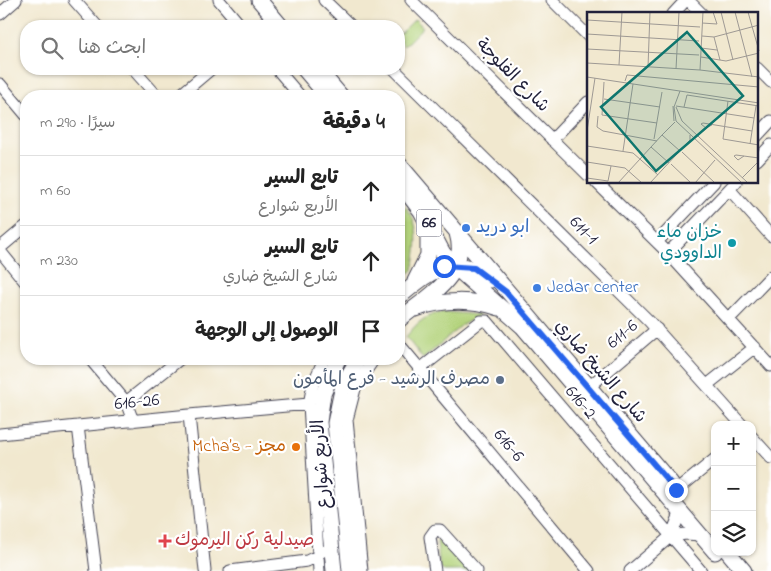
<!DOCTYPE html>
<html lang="ar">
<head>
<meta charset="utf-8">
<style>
	body { margin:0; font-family:"Indie Flower","Playpen Sans Arabic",sans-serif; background:#f2f2f2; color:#222; direction:rtl }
	.controls { position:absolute; right:15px; bottom:15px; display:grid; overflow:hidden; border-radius:10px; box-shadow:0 1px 4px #0004 }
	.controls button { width:45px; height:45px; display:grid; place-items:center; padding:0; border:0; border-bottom:1px solid #e0e0e0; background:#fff; color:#222; font:25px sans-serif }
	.stop { position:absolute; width:15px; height:15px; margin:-11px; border:4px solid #2563eb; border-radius:50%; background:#fff }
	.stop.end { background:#2563eb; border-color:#fff; box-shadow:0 1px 5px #0008 }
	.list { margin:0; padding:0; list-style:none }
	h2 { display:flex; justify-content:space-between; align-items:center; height:65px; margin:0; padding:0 20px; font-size:21px }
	h2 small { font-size:16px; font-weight:400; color:#767676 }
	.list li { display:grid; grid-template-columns:32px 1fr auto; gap:15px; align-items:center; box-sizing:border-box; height:70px; padding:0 20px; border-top:1px solid #e0e0e0 }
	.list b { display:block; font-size:19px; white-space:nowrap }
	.list p { margin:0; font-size:16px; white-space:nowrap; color:#767676 }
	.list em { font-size:16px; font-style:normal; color:#767676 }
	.icon { flex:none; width:28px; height:28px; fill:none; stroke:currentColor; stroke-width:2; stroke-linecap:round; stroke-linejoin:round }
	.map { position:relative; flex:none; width:771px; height:571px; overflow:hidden; direction:ltr }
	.search { position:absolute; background:#fff; box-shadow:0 1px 4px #0004; left:20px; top:20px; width:385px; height:55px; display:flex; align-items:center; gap:12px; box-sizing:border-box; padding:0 18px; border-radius:20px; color:#767676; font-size:19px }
	.panel { position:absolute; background:#fff; box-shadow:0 1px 4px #0004; left:20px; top:90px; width:385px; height:275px; border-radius:20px; direction:rtl }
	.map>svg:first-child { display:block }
	.green { fill:#b3d37b; stroke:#6a7a5b }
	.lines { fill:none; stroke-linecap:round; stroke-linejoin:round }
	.minor-casing { stroke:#414051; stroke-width:13 }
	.major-casing { stroke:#414051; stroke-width:17 }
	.minor { stroke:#fff; stroke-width:11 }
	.major { stroke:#fff; stroke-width:15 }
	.route { stroke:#2563eb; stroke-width:6 }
	.shop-dot { fill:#3f7fe0; stroke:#fff; stroke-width:2 }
	.culture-dot { fill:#0f9aa8; stroke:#fff; stroke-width:2 }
	.service-dot { fill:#5c6f8a; stroke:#fff; stroke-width:2 }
	.food-dot { fill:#e8710a; stroke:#fff; stroke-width:2 }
	.health-dot { fill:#e0444e; stroke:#fff; stroke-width:2 }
	.labels { text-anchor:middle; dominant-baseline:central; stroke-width:4.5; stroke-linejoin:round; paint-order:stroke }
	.shield { fill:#fff; stroke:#646476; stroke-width:1 }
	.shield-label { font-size:16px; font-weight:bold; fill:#22223b }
	.street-label { font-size:18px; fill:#22223b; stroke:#fff }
	.shop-label { font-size:18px; fill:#366cbe; stroke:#fff; text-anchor:start }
	.culture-label { font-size:18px; fill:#0d838f; stroke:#fff; text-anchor:end }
	.service-label { font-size:18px; fill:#4e5e75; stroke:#fff; text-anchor:end }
	.food-label { font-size:18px; fill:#c56008; stroke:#fff; text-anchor:end }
	.health-label { font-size:18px; fill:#be3a42; stroke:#fff; text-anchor:start }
	.inset-road { fill:none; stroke:#9e9994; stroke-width:1 }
	.view { fill:#0f766e; fill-opacity:0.15; stroke:#0f766e; stroke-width:2.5 }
	.inset-edge { fill:none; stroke:#22223b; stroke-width:2.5 }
</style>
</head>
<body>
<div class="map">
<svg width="771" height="571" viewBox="0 0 771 571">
	<rect width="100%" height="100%" fill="#fff"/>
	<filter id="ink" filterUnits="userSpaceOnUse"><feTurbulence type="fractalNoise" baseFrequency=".02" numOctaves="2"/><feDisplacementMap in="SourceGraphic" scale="10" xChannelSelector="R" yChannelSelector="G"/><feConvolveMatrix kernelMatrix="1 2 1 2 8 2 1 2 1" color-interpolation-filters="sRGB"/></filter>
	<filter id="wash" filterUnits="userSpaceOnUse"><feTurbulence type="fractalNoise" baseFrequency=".0096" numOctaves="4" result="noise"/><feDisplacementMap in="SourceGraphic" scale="20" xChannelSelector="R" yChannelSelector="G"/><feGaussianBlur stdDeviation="1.12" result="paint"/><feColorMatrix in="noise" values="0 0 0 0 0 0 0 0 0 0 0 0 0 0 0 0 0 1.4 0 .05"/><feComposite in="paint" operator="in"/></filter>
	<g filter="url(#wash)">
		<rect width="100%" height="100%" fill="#f1e8cf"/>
		<path class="green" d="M415,19L423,27L404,46L399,41V35Z
			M406,207C421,225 417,248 413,270L410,273L399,258V213Z
			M447,312L480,315L462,325L423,359L406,337C418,321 428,313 447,312Z
			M442,539L471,571H444L440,568L437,542Z"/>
	</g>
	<g filter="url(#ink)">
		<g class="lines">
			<defs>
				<path id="minor" d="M74,0L97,26
					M219,0L241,26
					M324,0L351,26
					M411,0L588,175
					M552,0L588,36
					M688,0L702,14
					M0,14L16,0
					M673,14L686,0
					M260,26L265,22
					M757,68L771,82
					M133,69L157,96
					M277,69L300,96
					M394,69L649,321L742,425
					M0,84L26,115
					M179,96L211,69
					M757,136L771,121
					M552,140L588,102
					M757,160L771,145
					M596,182L668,253L771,366
					M730,190L771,236
					M657,242L714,182
					M0,248L26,226
					M0,251L26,283
					M668,253L736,182
					M729,319L771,276
					M399,344L589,571
					M90,359L126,402L133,421
					M420,369L481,321H487L701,571
					M707,385L755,347
					M589,387L657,329
					M126,402L180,359
					M189,415L309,404
					M0,434L78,426
					M752,437L771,458
					M676,491L715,459
					M671,536L686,534L700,535
					M96,571L78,426L189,415L205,571
					M230,571L307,561L317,556L322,551
					M319,571L309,404L313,384L324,359
					M362,571L347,420L356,385L374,359
					M435,571L430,537L435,530H440L477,571
					M630,571L671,536L681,511"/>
				<path id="major" d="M259,0L281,26
					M304,69L327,96
					M318,69L341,96
					M399,164L671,483
					M399,182L421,211L443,253L455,267L522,326L715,552
					M415,281L428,255V227
					M399,297C430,272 453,250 491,280
					M416,309C443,299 473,299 499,308
					M399,320C427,296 470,277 457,233
					M728,552L744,571
					M334,571L319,422L323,394L338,359
					M350,571L335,423L343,385L358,359"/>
			</defs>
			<use href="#minor" class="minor-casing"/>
			<use href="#major" class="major-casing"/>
			<use href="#minor" class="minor"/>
			<use href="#major" class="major"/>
		</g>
	</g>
	<g class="lines" filter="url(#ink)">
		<path class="route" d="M444,266L474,268L506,292L676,490"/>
	</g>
	<g class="shop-dot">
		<circle cx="466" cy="228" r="5"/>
		<circle cx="537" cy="288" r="5"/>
	</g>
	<circle class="culture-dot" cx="732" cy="243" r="5"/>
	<circle class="service-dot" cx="500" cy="380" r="5"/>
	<circle class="food-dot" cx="296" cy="447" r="5"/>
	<path class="health-dot" d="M162.5 533.5h5v5h5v5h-5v5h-5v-5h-5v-5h5z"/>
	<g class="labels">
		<rect class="shield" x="416.5" y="209.5" width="25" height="27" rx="4"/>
		<g class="shield-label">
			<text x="429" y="223">66</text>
		</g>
		<g class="street-label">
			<text transform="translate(512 76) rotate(45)">شارع الفلوجة</text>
			<text transform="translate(583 231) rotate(45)">611-1</text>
			<text transform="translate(623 335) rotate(-40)">611-6</text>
			<text transform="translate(600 372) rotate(49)">شارع الشيخ ضاري</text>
			<text transform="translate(137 403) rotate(-6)">616-26</text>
			<text transform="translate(580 403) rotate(49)">616-2</text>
			<text transform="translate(508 446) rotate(50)">616-6</text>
			<text transform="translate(322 464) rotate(-94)">الأربع شوارع</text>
		</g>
		<g class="shop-label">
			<text x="476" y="228">ابو دريد</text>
			<text x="547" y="288">Jedar center</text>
		</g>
		<g class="culture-label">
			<text x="722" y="233">خزان ماء<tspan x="722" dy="21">الداوودي</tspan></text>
		</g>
		<g class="service-label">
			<text x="490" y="380">مصرف الرشيد - فرع المأمون</text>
		</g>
		<g class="food-label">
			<text x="286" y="447">Mcha’s - مجز</text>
		</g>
		<g class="health-label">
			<text x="175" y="541">صيدلية ركن اليرموك</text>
		</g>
	</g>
	<g transform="translate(587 12)">
		<rect width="171" height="171" fill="#f1e8cf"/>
		<path class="inset-road" d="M134,0L146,48M148,0L165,65M161,0L172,39M0,8L113,15M115,11L130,12L126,0M0,22L112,29M115,24L127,25L172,13M127,25L133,48M114,36L130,38M0,37L112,43M114,45L139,49L172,41M0,51L113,58L172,65M32,53L35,0M61,55L63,0M89,57L92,0M113,58L116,0M0,65L172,91M38,69L40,63L172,75M17,70L15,103L70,111M93,79L87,95L89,109L155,171M17,87L73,95M141,89L136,127L172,133M86,94L87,109M89,94L167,106M89,95L95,109L161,171M97,95L100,83L172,94M11,104L10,115L16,119L70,129M125,113L119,116L114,112L116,111L165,119M0,119L8,66M75,123L88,110M67,127L75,80M163,132L169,94M0,134L46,141L71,163M36,139L46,72M95,140L128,171M157,144L151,148L147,144L149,143L172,146M0,150L38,156L55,171M82,151L64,135L75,123L93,139M84,152L104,171M0,166L21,169L24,154M155,166L172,149M31,171L64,135M63,171L103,128V123M108,171L128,148"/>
		<path class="view" d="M100,20L156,84L69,159L14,95Z"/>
		<rect width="171" height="171" class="inset-edge"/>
	</g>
</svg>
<div class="controls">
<button>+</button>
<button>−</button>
<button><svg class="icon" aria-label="layers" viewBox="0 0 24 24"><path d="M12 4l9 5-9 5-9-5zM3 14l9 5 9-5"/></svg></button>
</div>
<div class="stop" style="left:444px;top:266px"></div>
<div class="stop end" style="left:676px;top:490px"></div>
<div class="search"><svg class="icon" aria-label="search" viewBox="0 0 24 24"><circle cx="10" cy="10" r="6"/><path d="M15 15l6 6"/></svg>ابحث هنا</div>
<section class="panel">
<h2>4 دقيقة<small>سيرًا · 290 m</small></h2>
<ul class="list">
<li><svg class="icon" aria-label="ahead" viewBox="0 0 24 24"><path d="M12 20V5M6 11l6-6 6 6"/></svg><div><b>تابع السير</b><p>الأربع شوارع</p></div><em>60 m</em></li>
<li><svg class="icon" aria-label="ahead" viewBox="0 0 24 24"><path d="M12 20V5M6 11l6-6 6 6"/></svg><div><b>تابع السير</b><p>شارع الشيخ ضاري</p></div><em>230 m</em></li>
<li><svg class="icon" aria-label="arrive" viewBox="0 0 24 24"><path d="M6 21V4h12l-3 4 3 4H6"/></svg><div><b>الوصول إلى الوجهة</b></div></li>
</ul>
</section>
</div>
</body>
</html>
